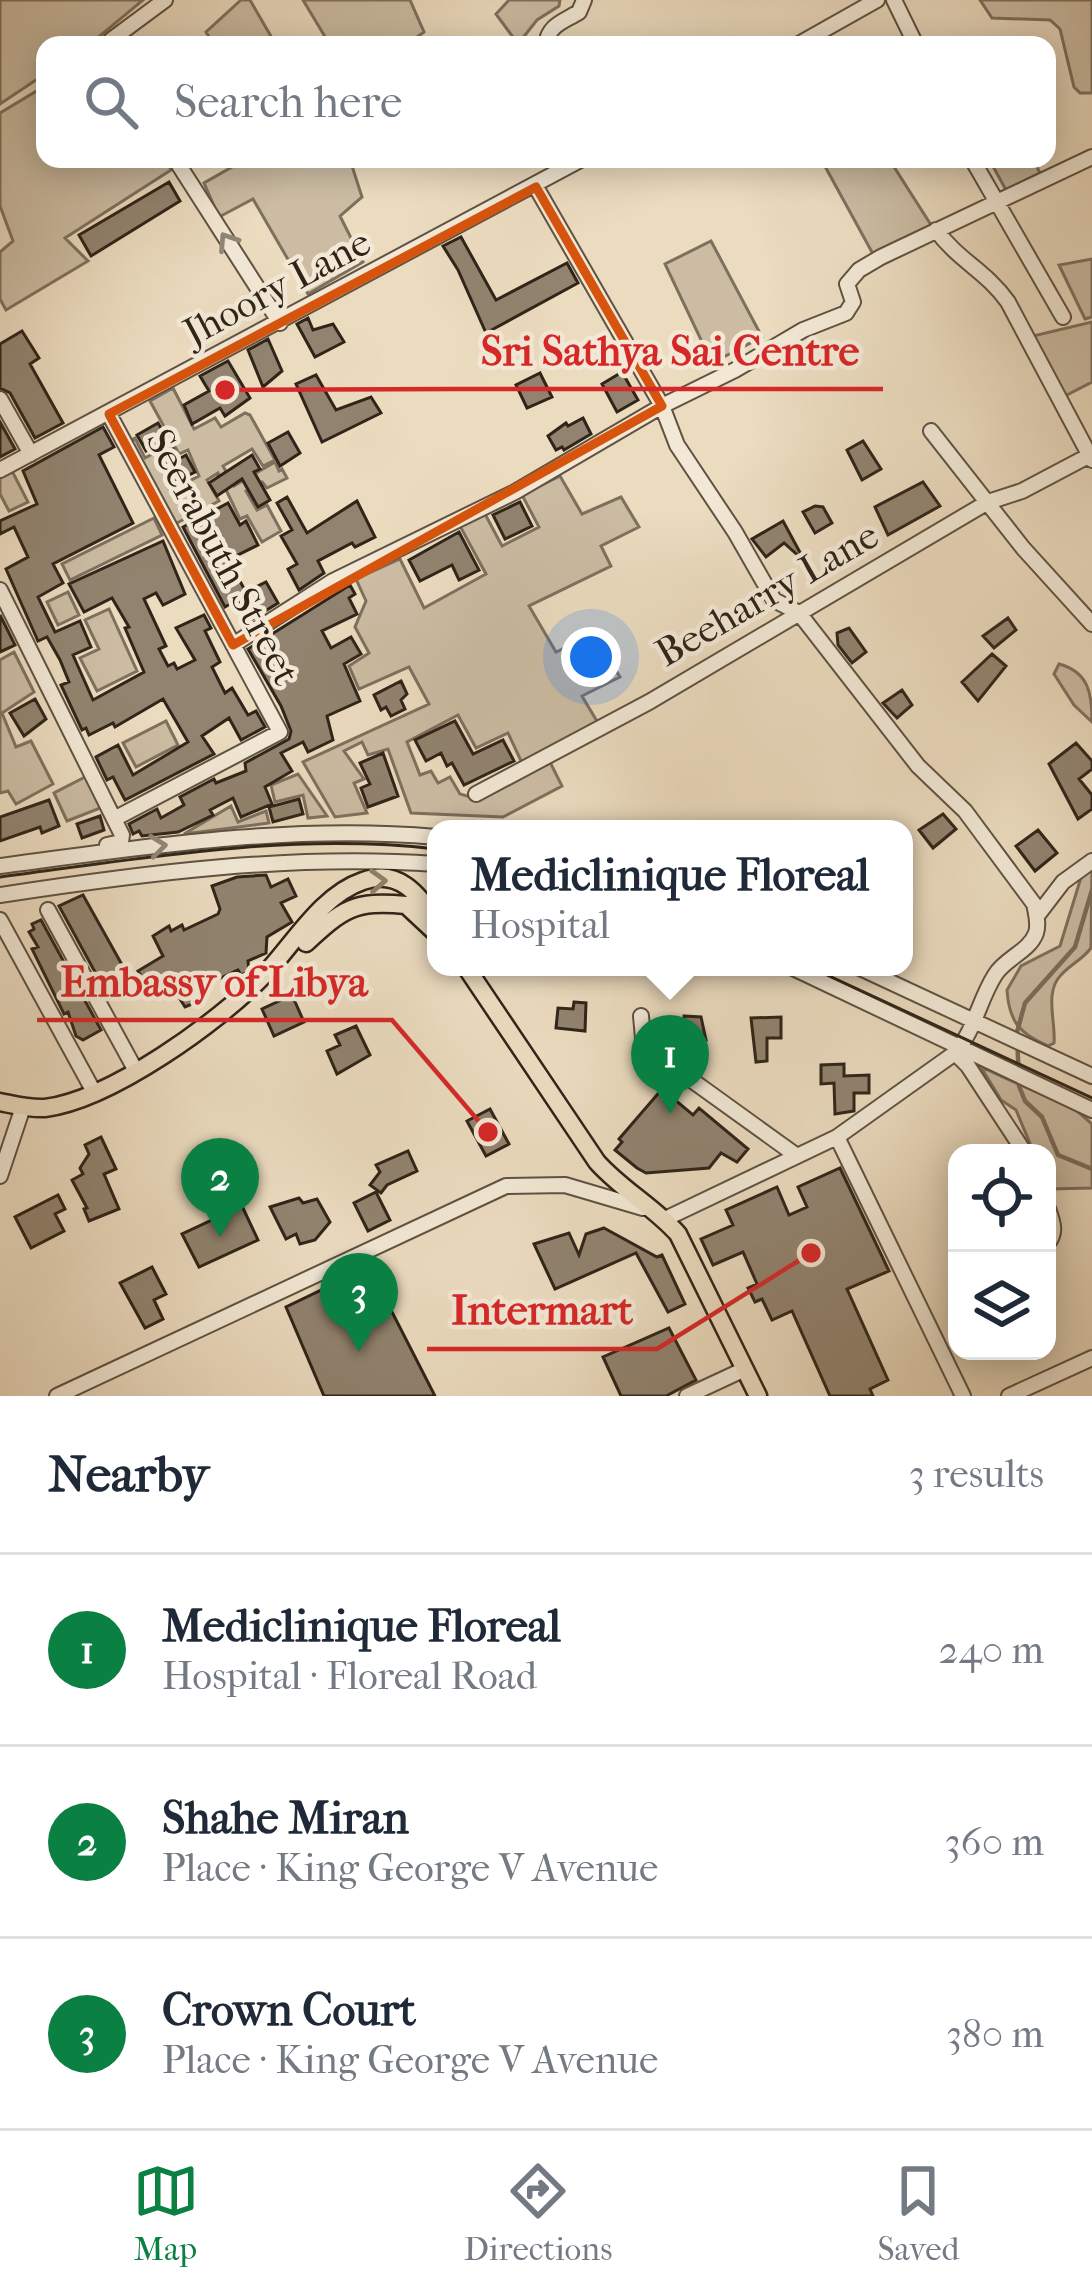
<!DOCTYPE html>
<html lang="en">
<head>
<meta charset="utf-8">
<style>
	body { margin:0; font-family:"IM FELL French Canon",serif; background:#f6f6f7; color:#1f2937 }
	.controls { position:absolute; right:36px; bottom:36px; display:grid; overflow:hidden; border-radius:24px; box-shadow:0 6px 30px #0003 }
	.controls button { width:108px; height:108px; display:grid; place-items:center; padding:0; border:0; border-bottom:3px solid #e0e1e3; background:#fff; color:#1f2937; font:60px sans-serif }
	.you { position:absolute; left:591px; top:657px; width:42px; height:42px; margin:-30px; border:9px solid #fff; border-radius:50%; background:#1a73e8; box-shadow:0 0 0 18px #1a73e833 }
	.badge { display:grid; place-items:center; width:78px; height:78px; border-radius:50%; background:#0b8043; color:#fff; font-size:39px; font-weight:700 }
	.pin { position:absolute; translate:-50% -99px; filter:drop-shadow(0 3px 6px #0008) }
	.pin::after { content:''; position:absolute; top:63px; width:42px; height:36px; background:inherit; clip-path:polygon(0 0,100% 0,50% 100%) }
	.popup { position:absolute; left:427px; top:820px; width:486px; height:156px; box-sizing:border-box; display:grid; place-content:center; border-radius:24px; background:#fff; filter:drop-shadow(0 3px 9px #0005); font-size:39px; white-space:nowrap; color:#747a83 }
	.popup b { font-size:45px; color:#1f2937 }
	.popup::after { content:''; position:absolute; left:50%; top:100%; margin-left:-24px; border:24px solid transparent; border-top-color:#fff }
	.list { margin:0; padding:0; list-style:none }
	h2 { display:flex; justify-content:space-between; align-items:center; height:156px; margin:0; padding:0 48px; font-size:51px }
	h2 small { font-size:39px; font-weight:400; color:#747a83 }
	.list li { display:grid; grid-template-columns:78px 1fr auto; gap:36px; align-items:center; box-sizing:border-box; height:192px; padding:0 48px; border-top:3px solid #e0e1e3 }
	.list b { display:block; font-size:45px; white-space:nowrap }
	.list p { margin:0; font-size:39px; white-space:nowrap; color:#747a83 }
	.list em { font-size:39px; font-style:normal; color:#747a83 }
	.icon { flex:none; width:66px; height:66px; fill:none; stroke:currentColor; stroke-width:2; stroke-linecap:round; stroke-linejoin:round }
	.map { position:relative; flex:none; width:1092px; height:1396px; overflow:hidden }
	.search { position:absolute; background:#fff; box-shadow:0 6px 30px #0003; left:36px; right:36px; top:36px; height:132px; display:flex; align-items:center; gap:30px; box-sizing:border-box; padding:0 42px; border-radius:24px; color:#747a83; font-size:45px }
	.sheet { height:732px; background:#fff }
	nav { display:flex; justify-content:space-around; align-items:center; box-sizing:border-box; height:168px; border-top:3px solid #e0e1e3; background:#fff; font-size:33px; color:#747a83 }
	nav a { display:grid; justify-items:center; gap:6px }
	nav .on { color:#0b8043 }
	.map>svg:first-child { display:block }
	.green { fill:#cbbca3; stroke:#7e705e; stroke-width:3 }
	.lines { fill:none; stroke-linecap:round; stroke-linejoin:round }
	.stream { stroke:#7a6d5b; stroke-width:4.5 }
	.building { fill:#91836f; stroke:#302419; stroke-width:3 }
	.minor-casing { stroke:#5f5242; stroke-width:18 }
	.major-casing { stroke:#302419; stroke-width:21 }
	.minor { stroke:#f2e8d5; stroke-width:14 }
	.major { stroke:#ebdbbf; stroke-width:16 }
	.tram { stroke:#302419; stroke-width:3 }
	.oneway { stroke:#918677 }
	.oneway2 { stroke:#8e806c }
	.marked { fill:none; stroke:#d6540d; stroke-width:9; stroke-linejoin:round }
	.labels { text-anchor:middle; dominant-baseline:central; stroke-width:9; stroke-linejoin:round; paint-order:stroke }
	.street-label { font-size:39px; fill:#302419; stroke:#f2e8d5 }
	.leader { fill:none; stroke:#d62828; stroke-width:4.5 }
	.callout-dot { fill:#d62828; stroke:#f2e8d5; stroke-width:4.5 }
	.callout-label { font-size:42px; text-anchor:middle; font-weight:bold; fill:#d62828; stroke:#f2e8d5; stroke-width:9; stroke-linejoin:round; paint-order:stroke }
</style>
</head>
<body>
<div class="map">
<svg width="1092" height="1396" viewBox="0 0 1092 1396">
	<rect width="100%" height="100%" fill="#ebdbbf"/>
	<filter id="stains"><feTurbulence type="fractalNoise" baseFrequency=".00167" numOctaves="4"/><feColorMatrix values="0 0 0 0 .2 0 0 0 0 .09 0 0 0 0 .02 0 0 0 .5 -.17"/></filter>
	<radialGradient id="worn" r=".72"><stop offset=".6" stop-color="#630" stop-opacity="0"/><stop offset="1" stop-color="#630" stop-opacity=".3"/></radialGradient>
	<path class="green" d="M0,0H143L89,45H45V74L0,104Z
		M241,0H250L276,45H214L206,32Z
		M303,0H410L424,32L406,45H330Z
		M509,0H560L559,6L537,20L518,44L496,14Z
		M980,0H1092V93H1080L1074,87L1060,29L1050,20L992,18Z
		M45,86V159H166L171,170L65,238L88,261L6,310L0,299V252L13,241L0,206V113Z
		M246,159H361L352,166L362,197L340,216L363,262L308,294L253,199L219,217L204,183Z
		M821,159H889L931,225L873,254Z
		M994,159H1033L1040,173L1006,190L990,161Z
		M711,241L762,337L712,363L665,264Z
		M1092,259V317L1085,319L1059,265Z
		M1092,322V382L1063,397L1033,336Z
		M173,388L194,429L215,418L221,427L245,413L250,415L275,460L263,466L252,449L223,466L234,486L275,462L279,471L282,469L287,478L267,488L262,482L246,491L257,510L267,505L281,531L262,542L247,516L240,519L218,473L207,480L219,501L173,525L128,442L135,438L145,458L156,452L175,488L199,476L188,450L179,454L150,401Z
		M12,471L28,502L9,511L0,494V478Z
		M560,476L582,514L621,497L639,527L601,546L611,566L529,606L556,652L567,647L579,667L607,656L620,677L582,696L598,723L522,763L508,733L476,748L458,715L407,742L420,775L431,771L438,783L450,777L460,794L477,799L550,762L562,786L503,817L411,813L388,749L368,755L362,742L344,751L364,779L354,783L367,813L335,817L303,762L429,704L409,667L359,689L349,666L369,653L355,627L366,601L356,579L400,559L424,608L486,574L460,526L485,514L502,546L539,527L522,495Z
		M154,518L162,535L70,580L62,564Z
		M68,592L79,615L58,625L47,602Z
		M109,609L137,671L97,691L80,658L99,649L85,620Z
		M14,652L34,692L2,713L16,747L31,741L53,784L16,804L8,791L0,793V660Z
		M1059,664C1089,672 1092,694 1092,722L1074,705L1054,674Z
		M166,721L178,745L136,767L123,743Z
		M298,774L327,816L308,818L303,795L275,802L271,785Z
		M87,776L103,807L67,821L54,793Z
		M231,806L238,822L266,811L269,823L184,834Z
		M1092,864L1091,948C1082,960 1071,964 1061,975C1044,992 1056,1022 1054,1043L1048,1046C1020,1034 1009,1022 1007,990L1021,966L1060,946L1083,871Z
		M981,1067L1076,1110L1092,1124V1188L1050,1189L1047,1153H1034L1016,1110L1001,1100Z"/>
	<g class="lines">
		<path class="stream" d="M1092,890L1075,947L1025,1003L1017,1032L1019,1086L1025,1101L1042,1117L1058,1155L1092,1169"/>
	</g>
	<path class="building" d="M169,182L180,201L91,256L79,235Z
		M461,237L496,300L567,263L578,283L486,333L458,270L443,246Z
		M308,318L313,330L333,324L344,342L315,357L297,324Z
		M22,331L39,358L30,364L63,423L35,438L10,393L0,388V344Z
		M268,339L282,371L263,387L248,350Z
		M228,361L250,398L225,416L220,408L192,424L184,405L209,391L200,376Z
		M622,372L638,400L617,412L602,384Z
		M540,373L552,397L527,408L516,385Z
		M316,375L336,410L371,397L381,413L322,442L296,384Z
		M583,418L591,434L564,450L562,447L556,450L548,436L566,423L568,426Z
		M0,422L15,449L0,457Z
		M158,423L179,459L186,455L195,472L174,482L156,446L146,451L137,435Z
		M103,427L114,447L99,455L133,523L53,564L63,583L38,597L55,632L80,621L91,647L73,655L93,700L144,672L125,628L129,627L112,598L84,612L69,584L163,541L185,594L163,605L156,593L144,599L166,646L159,649L168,666L174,663L177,669L195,660L176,628L204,615L211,628L205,631L220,662L212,667L225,693L232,688L248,715L256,711L265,727L241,740L229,718L202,736L214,754L125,800L113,777L107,780L96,757L118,745L133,775L188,742L163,699L115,727L113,723L89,735L86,728L82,730L61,685L69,682L60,660L47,637L38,641L6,569L28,557L14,527L0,534V521L37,504L23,471Z
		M288,432L300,453L280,466L268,443Z
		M863,441L881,469L862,480L847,450Z
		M252,455L260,469L254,472L270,500L258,507L242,479L217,496L209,483Z
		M923,482L940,506L888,535L875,507Z
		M287,497L307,533L357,501L375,537L355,547L352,543L318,561L324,573L299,590L288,569L297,564L281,536L292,530L277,503Z
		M520,502L532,526L505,539L493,515Z
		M228,503L240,525L246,521L258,545L228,560L246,592L266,582L278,603L241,626L248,621L237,600L225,607L183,527Z
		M815,506L823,507L832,523L815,533L803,512Z
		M783,521L803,558L802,559L784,543L766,557L752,539Z
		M459,532L479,570L459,580L452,565L420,581L409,560Z
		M350,585L355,594L349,598L357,614L322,631L331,648L351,637L361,654L344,664L360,701L327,716L333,740L308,752L303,742L281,753L292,771L265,787L272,804L241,817L233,798L210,810L213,815L178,832L142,836L139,831L133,834L129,824L157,809L161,818L184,805L180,797L214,779L216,783L246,771L245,763L289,739L291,731L281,706L248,649Z
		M0,615L15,645L0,652Z
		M1008,618L1016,630L994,648L983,636Z
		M849,628L866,652L852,663L838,645L837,633Z
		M992,654L1006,666L978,701L962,682Z
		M401,681L407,694L401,700L405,709L391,716L386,707L381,710L374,695Z
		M902,690L912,705L897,718L883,703Z
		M35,699L46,719L24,736L10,713Z
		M455,721L473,754L503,740L514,761L464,785L452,763L447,766L441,753L426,761L415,740Z
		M1076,743L1092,761V769L1079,779L1092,795V809L1078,819L1049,764Z
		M383,753L398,796L368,807L361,788L370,784L360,763Z
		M299,799L303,814L273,822L269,807Z
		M49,800L59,826L42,833L40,827L0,841V817Z
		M943,814L956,829L933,848L919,830Z
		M100,816L104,830L82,838L77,824Z
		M1038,830L1057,853L1035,871L1016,846Z
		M266,875L271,887L288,879L296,896L281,903L292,922L267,937L266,953L248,961L249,972L241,975L238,970L191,992L195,1003L185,1007L171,985L154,998L138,971L163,956L153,936L169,926L171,931L182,925L184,930L218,914L220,909L212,886L237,877Z
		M83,895L130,979L107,994L59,906Z
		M41,920L101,1030L83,1040L76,1036L68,1012L64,1014L32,949L38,947L29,932L34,929L32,924Z
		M292,995L304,1022L274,1036L262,1009Z
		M574,1002L586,1003L585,1031L556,1028L558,1008L573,1009Z
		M684,1016L701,1017L706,1040L682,1039Z
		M781,1017V1038H767V1061L756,1062L751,1018Z
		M356,1026L370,1055L337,1074L327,1051L340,1045L335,1035Z
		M844,1064V1076L869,1075V1093H854V1111L835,1114L834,1083L821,1084V1065Z
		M662,1089L693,1115L699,1108L748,1149L737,1162L721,1153L709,1168L646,1173L637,1168L615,1150L622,1142L619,1139Z
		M490,1109L509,1144L486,1156L467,1121Z
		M101,1137L116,1169L104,1174L119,1209L89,1221L84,1209L87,1208L72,1180L83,1174L80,1168L89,1154L85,1145Z
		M408,1151L417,1171L387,1185L381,1193L370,1185L380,1172L376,1165Z
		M840,1168L889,1271L847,1289L888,1380L870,1389L873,1396H830L792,1311L772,1320L762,1299L755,1302L748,1288L757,1284L743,1252L713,1265L701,1239L733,1225L726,1210L777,1187L789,1215L807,1207L798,1187Z
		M376,1192L390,1220L368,1231L354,1203Z
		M58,1195L65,1209L55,1214L64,1231L31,1248L15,1217Z
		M299,1198L303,1203L317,1199L330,1222L315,1240L300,1244L296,1234L286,1239L270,1207Z
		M242,1206L258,1240L199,1267L182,1234Z
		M604,1228L657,1257L662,1255L685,1304L668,1312L636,1253L555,1289L534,1244L569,1233L579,1255L586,1234Z
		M152,1267L166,1294L154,1300L163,1319L145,1328L120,1283Z
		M369,1267L435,1396H324L286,1307Z
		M669,1328L696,1380L666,1396H621L603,1357Z"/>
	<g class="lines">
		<defs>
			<path id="minor" d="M894,0L916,45
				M111,45V40L165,0
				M546,45C548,25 563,22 579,12L584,0
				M797,45L877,0
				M175,159L280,323
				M972,159L1063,317
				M536,187L662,406L677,445L735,532L774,600L799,613L918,766L965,811L1034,904C1036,913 1039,924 1036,933C1029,952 1005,958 995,975C979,1000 975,1030 955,1053L837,1137L665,1219
				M936,230C959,261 986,271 1008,302L1092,460
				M0,399L31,454
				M109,414L280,732L114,819
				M931,431L1023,548L1092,624
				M0,470L582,159
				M0,590L122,835L121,842L107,845
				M233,645L333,581L515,492L662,406L735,370L803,330L846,313L853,302L847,284L859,270L881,257L1092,157
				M476,794L649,702L988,502L1022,491L1092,454
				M0,866C144,847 291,824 436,837
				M0,895C145,873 289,854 436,864
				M48,910L136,1071
				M1037,916L1063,882L1092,861
				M0,920L94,1092
				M791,967L1092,1110
				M858,967L1092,1076
				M641,1016L643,1038L661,1058L797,1156
				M955,1053L968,1066L1025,1153
				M837,1137L963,1396
				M0,1176L23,1107
				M1047,1206C1052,1220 1058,1232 1047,1244
				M57,1396L506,1186L565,1185L643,1208
				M687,1396L745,1369
				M1009,1396L1092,1358"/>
			<path id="major" d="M306,943C343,909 354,900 406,905L436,933
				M466,967L597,1162C622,1190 654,1207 678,1234L758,1396
				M0,1102C15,1105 30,1109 45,1108C110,1100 219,1022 264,975C293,945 321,895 363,881C398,868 419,894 436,921"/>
		</defs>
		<use href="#minor" class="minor-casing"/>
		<use href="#major" class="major-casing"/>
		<use href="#minor" class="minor"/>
		<use href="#major" class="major"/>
		<path class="tram" d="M0,877C143,858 292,832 436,849
			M810,967L1092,1098"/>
	</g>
	<defs><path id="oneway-chevron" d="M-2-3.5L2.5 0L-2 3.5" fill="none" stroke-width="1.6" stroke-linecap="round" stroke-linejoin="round" transform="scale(3)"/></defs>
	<g class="oneway">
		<use href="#oneway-chevron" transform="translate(227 241) rotate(-123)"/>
		<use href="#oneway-chevron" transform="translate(158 846) rotate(-7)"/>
	</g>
	<use class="oneway2" href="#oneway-chevron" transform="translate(378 881) rotate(-3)"/>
	<path class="marked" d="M536,187L662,406L233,645L109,414Z"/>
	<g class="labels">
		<g class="street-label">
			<text transform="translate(277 287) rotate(-28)">Jhoory Lane</text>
			<text transform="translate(223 557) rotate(62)">Seerabuth Street</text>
			<text transform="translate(767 594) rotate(-30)">Beeharry Lane</text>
		</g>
	</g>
	<path class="leader" d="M225 390L456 389H883M488 1132L392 1020H37M811 1253L657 1349H427"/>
	<g class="callout-dot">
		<circle cx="225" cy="390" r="12"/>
		<circle cx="488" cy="1132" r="12"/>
		<circle cx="811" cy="1253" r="12"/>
	</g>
	<g class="callout-label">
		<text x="670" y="365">Sri Sathya Sai Centre</text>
		<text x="214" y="996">Embassy of Libya</text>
		<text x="542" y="1324">Intermart</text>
	</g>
	<rect width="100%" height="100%" filter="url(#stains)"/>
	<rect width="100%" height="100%" fill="url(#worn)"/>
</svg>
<div class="controls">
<button><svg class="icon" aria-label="locate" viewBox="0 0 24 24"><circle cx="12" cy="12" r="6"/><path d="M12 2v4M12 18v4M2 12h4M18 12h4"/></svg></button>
<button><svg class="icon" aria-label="layers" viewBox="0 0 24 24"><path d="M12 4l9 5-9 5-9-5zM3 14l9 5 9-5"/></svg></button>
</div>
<div class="you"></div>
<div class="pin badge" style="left:670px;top:1114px">1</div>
<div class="popup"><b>Mediclinique Floreal</b>Hospital</div>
<div class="pin badge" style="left:220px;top:1237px">2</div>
<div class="pin badge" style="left:359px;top:1352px">3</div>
<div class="search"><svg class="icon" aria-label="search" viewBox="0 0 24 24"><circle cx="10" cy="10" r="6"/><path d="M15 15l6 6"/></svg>Search here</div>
</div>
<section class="sheet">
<h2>Nearby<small>3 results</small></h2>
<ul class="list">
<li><span class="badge">1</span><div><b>Mediclinique Floreal</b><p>Hospital · Floreal Road</p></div><em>240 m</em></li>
<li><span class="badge">2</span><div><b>Shahe Miran</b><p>Place · King George V Avenue</p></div><em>360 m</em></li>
<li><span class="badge">3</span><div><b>Crown Court</b><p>Place · King George V Avenue</p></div><em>380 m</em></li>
</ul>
</section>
<nav>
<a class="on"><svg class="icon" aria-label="map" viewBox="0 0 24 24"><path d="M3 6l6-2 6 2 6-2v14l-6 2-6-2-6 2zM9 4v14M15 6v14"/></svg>Map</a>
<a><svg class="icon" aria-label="directions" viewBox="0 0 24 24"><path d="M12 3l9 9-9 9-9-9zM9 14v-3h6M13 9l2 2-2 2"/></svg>Directions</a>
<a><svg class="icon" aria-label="saved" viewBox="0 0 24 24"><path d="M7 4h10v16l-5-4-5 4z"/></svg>Saved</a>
</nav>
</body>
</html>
